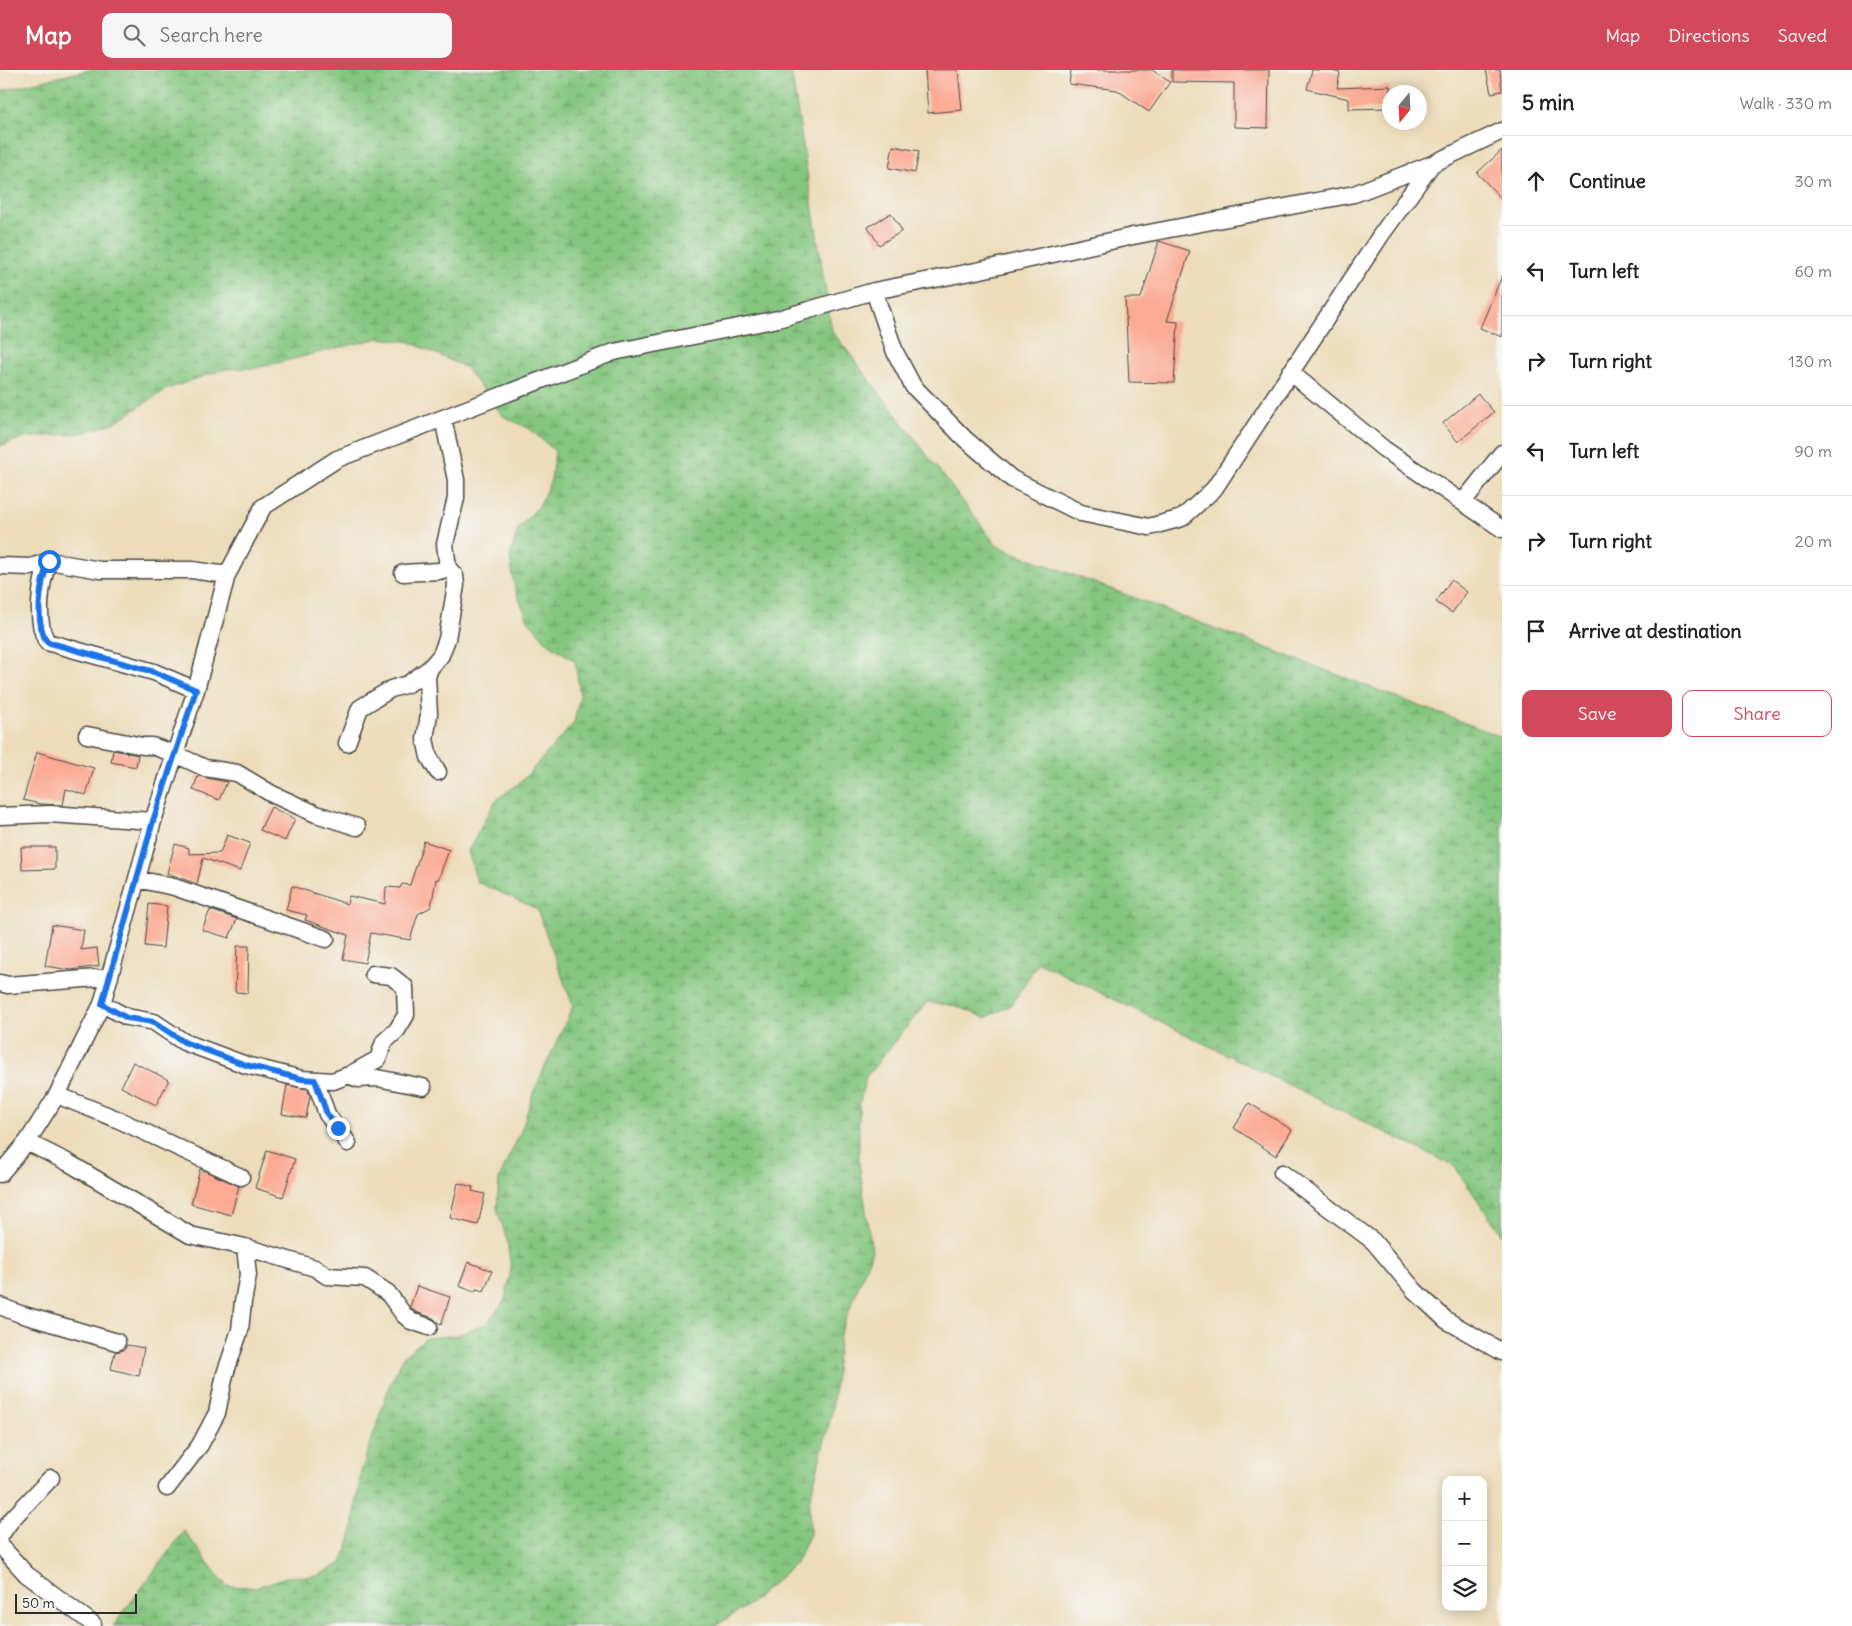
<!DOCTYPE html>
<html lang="en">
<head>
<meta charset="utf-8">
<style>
	body { margin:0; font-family:Delius,sans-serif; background:#f6f6f6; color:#202124 }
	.controls { position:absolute; right:15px; bottom:15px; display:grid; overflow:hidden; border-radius:10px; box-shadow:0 2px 12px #0003 }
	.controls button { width:45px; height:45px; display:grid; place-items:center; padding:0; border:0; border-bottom:1px solid #e0e0e0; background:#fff; color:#202124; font:25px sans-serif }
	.compass { position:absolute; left:1382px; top:15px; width:45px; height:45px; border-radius:50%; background:#fff; box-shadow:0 2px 12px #0003; rotate:198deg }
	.scale { position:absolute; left:15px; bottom:12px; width:122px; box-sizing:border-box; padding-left:5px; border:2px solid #2b2b2b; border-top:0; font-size:14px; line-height:18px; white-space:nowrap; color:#2b2b2b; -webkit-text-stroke:4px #f6f6f2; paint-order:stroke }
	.stop { position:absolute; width:15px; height:15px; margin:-11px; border:4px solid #1a73e8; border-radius:50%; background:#fff }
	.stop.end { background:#1a73e8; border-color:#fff; box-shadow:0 1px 5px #0008 }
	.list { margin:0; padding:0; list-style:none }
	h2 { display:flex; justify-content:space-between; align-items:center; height:65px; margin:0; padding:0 20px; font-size:21px }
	h2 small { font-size:16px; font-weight:400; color:#757577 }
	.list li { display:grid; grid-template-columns:32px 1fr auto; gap:15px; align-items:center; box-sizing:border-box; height:90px; padding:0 20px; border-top:1px solid #e0e0e0 }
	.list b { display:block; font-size:19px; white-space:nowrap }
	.list em { font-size:16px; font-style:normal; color:#757577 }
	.actions { display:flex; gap:10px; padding:15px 20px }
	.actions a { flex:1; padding:11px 0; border:1px solid #d1495b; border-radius:10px; text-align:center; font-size:18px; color:#d1495b }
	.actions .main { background:#d1495b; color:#fff }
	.icon { flex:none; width:28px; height:28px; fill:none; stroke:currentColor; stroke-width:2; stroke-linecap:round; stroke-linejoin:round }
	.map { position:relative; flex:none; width:1502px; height:1556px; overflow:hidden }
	header { display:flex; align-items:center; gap:30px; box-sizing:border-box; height:70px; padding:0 25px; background:#d1495b; color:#fff }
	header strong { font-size:24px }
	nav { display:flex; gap:28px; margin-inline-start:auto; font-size:18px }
	.search { width:350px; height:45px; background:#f6f6f6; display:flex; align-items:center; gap:12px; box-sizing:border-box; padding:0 18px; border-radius:10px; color:#757577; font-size:19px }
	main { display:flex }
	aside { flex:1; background:#fff }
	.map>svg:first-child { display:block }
	.wetland { fill:url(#wetland-marsh); stroke:#587956 }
	.building { fill:#fcab94 }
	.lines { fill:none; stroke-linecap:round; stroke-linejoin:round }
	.minor-casing { stroke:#484641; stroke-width:19 }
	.minor { stroke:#fff; stroke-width:16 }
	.route { stroke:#1a73e8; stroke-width:6 }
</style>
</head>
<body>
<header>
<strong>Map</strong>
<div class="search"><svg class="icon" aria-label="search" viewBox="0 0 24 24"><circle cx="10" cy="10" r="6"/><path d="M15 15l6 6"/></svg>Search here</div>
<nav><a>Map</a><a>Directions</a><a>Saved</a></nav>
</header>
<main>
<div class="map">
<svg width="1502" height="1556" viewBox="0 0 1502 1556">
	<defs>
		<pattern id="wetland-marsh" width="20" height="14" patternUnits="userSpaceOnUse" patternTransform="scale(1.25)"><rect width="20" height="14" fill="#85c780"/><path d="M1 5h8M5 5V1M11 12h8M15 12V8" fill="none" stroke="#6da269"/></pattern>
	</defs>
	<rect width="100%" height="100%" fill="#f6f6f2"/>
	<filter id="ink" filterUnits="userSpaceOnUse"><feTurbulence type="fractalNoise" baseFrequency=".02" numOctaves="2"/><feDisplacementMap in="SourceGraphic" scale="10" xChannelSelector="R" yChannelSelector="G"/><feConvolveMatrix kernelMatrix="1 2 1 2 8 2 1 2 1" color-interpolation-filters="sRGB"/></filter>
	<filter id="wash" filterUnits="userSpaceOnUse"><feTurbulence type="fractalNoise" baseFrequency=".0096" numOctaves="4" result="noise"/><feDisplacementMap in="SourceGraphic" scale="20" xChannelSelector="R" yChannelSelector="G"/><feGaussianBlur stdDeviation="1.12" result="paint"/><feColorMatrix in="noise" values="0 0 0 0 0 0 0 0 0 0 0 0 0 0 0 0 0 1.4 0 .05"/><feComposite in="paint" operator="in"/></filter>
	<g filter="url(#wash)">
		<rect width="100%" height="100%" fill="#edddbb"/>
		<path class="wetland" d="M88,0H791L832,261L997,476L1502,667V1165L1454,1096L1038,892L1012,935L985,948L957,936L927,932L866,1007L859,1035V1094L872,1182L840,1264L832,1342L809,1432L810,1464L796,1493L750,1534L715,1556H113L184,1461L226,1516L257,1517L286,1507L317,1506L342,1493L352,1464L361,1402L390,1314L404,1286L426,1268L458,1265L486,1254L505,1230L511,1200L507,1170L497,1139L499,1109L523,1056L533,1023L573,936L537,839L477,812L468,781L496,730L522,711L574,653L580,625L575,591L548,573L528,550L515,519L510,487L518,459L539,436L551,410L555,381L530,359L503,346L465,297L410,272L379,268L256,298L224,299L167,319L114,353L82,363L23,368L0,376V21Z"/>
		<g id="blocks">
			<path class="building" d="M925,0H958L962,40L928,43Z
				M1071,0H1152L1170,12L1149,42L1117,20L1069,14Z
				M1172,0H1269L1268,58L1234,57V13L1172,12Z
				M1312,0H1327L1340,3L1337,18L1390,16V38L1349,39V29L1307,19Z
				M1486,0H1500L1502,21L1491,23Z
				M893,76L919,81L915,103L889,98Z
				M1502,80V129L1477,103Z
				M891,143L902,161L879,175L868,157Z
				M1159,171L1190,181L1167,251L1178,252L1174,313L1129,312L1125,228H1141Z
				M1502,206V267L1480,258Z
				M1478,324L1494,342L1458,372L1443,353Z
				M1451,510L1467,522L1452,543L1436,532Z
				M113,680L138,685L136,697L111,692Z
				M37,682L94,698L86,725L66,719L63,735L40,734L23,730Z
				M198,706L227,712L219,730L193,720Z
				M271,737L295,749L285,771L260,760Z
				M227,765L250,773L240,801L203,788L197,814L167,803L175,774L189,778V784L220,783Z
				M424,771L449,780L438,810L436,809L431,837L418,844L410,870L371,863L365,893L343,889L348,865L305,850L307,845L286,840L292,816L347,834L349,826L385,834L386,817L400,818L402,814L410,815Z
				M21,777H55V799L22,800Z
				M149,834L167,836L163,878L145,876Z
				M210,840L237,849L229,868L202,860Z
				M52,855L84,860L81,880L97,878L99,896L71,900L45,896Z
				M237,876H249L248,923L235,922Z
				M133,992L169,1010L156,1035L121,1017Z
				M287,1015L308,1019L310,1026L306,1048L282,1044Z
				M1249,1033L1292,1060L1276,1086L1234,1058Z
				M267,1080L295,1089L283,1127L255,1118Z
				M200,1099L239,1116L231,1145L191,1134Z
				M458,1113L473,1117L472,1121L485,1124L478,1155L450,1148Z
				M468,1192L492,1201L484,1221L476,1219L475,1222L459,1216Z
				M417,1216L450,1227L441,1255L433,1248L416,1242L410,1237Z
				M127,1275L144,1278L139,1306L111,1299L115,1282L124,1280Z"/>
		</g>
	</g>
	<g filter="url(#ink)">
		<use href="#blocks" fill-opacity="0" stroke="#484641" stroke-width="1"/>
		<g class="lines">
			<defs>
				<path id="minor" d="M874,221L895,282L913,316L965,369L1012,409L1081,443L1149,457L1182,448L1214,419L1381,165L1432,94
					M1290,302L1384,379L1502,459
					M1463,432L1502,383
					M49,491C40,512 35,552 47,572L154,602L196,620
					M0,496L31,497L49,491L100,500H192L227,505
					M403,503L439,501L448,498
					M87,665L143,676H152L175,684L205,698L237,703L272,724L316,744L357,757
					M347,673L360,638L391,619L408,614L430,598
					M438,702L429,687L425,669L429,644L427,607L430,598L441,585L447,569L456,515L455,506L448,498L445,474L456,428V410L443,348
					M0,746L50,744L153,751
					M137,809L174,817L326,869
					M0,913L8,915L110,907
					M102,934L127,947L154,952L184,972L246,995L302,1009L333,1011L349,1005L378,989L384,972L397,960L406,945L405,917L391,906L373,904
					M349,1005L358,1009L377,1008L423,1017
					M315,1010L327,1044L348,1073
					M57,1025L119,1050L241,1107
					M27,1072L69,1093L190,1165L245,1177L315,1198L327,1206L365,1208L388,1223L404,1245L411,1251L429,1257
					M1282,1103L1373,1171L1415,1221L1446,1250L1502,1282
					M0,1104L27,1072L57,1025L102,934L153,751L196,620L227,505L263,437L337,389L614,282L778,249L874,221L981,200L1133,166L1354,124L1432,94L1502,61
					M0,1236L20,1244L117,1272
					M167,1418L200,1375L217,1343L225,1304L240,1260L243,1232L248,1205L245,1177
					M0,1466L12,1449L51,1408
					M0,1475L26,1504L93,1554"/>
			</defs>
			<use href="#minor" class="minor-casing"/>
			<use href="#minor" class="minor"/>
		</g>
	</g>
	<g class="lines" filter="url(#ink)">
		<path class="route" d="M49,491C40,512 34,552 47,572L154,602L196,620L153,751L102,934L127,948L154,952L184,972L246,995L302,1009L315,1010L327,1044L338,1058"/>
	</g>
</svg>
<div class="controls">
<button>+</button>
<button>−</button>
<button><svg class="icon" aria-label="layers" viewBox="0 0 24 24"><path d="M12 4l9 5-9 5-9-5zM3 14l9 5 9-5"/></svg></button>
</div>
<svg class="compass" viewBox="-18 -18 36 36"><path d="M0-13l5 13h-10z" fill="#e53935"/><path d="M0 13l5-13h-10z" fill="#757577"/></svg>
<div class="scale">50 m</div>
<div class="stop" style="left:49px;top:491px"></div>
<div class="stop end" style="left:338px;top:1058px"></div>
</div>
<aside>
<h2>5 min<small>Walk · 330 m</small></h2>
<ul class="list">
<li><svg class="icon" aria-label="ahead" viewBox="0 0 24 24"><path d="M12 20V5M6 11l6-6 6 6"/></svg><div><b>Continue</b></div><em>30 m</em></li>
<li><svg class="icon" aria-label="left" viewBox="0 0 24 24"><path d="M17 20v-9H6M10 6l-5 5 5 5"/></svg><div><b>Turn left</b></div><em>60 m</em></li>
<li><svg class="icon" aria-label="right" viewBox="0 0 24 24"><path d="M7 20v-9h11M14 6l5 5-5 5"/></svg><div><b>Turn right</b></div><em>130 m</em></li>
<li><svg class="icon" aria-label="left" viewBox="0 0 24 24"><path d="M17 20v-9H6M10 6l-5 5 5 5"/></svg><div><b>Turn left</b></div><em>90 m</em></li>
<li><svg class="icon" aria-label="right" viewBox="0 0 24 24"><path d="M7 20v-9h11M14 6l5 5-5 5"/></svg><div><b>Turn right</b></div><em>20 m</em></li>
<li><svg class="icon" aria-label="arrive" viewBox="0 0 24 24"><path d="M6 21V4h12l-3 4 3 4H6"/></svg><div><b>Arrive at destination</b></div></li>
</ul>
<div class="actions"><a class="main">Save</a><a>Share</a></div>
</aside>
</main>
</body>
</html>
